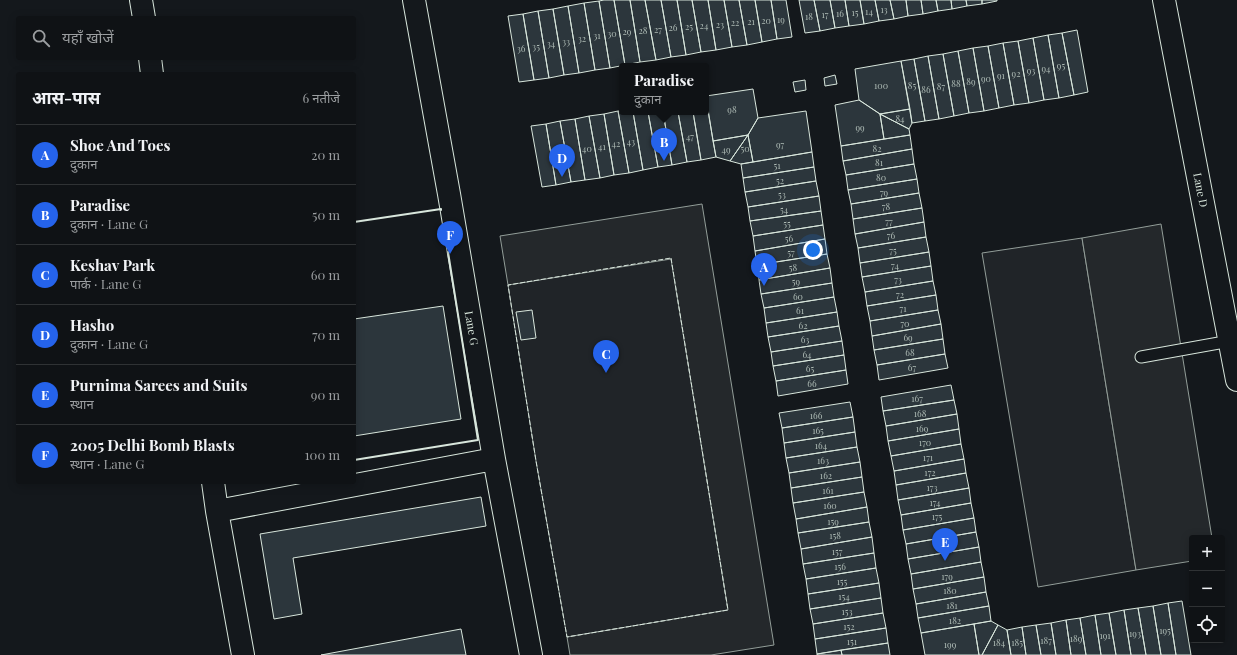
<!DOCTYPE html>
<html lang="hi">
<head>
<meta charset="utf-8">
<style>
	body { margin:0; font-family:"Playfair Display","Noto Sans Devanagari",serif; background:#181b1e; color:#f1f3f6 }
	.controls { position:absolute; right:12px; bottom:12px; display:grid; overflow:hidden; border-radius:4px; box-shadow:0 2px 10px #0003 }
	.controls button { width:36px; height:36px; display:grid; place-items:center; padding:0; border:0; border-bottom:1px solid #2f3234; background:#0f1215; color:#f1f3f6; font:20px sans-serif }
	.you { position:absolute; left:813px; top:250px; width:14px; height:14px; margin:-10px; border:3px solid #fff; border-radius:50%; background:#1a73e8; box-shadow:0 0 0 6px #1a73e833 }
	.badge { display:grid; place-items:center; width:26px; height:26px; border-radius:50%; background:#2563eb; color:#fff; font-size:13px; font-weight:700 }
	.pin { position:absolute; translate:-50% -33px; filter:drop-shadow(0 1px 2px #0008) }
	.pin::after { content:''; position:absolute; top:21px; width:14px; height:12px; background:inherit; clip-path:polygon(0 0,100% 0,50% 100%) }
	.popup { position:absolute; left:619px; top:63px; width:90px; height:52px; box-sizing:border-box; display:grid; place-content:center; border-radius:4px; background:#0f1215; filter:drop-shadow(0 1px 3px #0005); font-size:13px; white-space:nowrap; color:#9b9ea0 }
	.popup b { font-size:15px; color:#f1f3f6 }
	.popup::after { content:''; position:absolute; left:50%; top:100%; margin-left:-8px; border:8px solid transparent; border-top-color:#0f1215 }
	.list { margin:0; padding:0; list-style:none }
	h2 { display:flex; justify-content:space-between; align-items:center; height:52px; margin:0; padding:0 16px; font-size:17px }
	h2 small { font-size:13px; font-weight:400; color:#9b9ea0 }
	.list li { display:grid; grid-template-columns:26px 1fr auto; gap:12px; align-items:center; box-sizing:border-box; height:60px; padding:0 16px; border-top:1px solid #2f3234 }
	.list b { display:block; font-size:15px; white-space:nowrap }
	.list p { margin:0; font-size:13px; white-space:nowrap; color:#9b9ea0 }
	.list em { font-size:13px; font-style:normal; color:#9b9ea0 }
	.icon { flex:none; width:22px; height:22px; fill:none; stroke:currentColor; stroke-width:2; stroke-linecap:round; stroke-linejoin:round }
	.map { position:relative; flex:none; width:1237px; height:655px; overflow:hidden }
	.search { position:absolute; background:#0f1215; box-shadow:0 2px 10px #0003; left:16px; top:16px; width:340px; height:44px; display:flex; align-items:center; gap:10px; box-sizing:border-box; padding:0 14px; border-radius:4px; color:#9b9ea0; font-size:15px }
	.panel { position:absolute; background:#0f1215; box-shadow:0 2px 10px #0003; left:16px; top:72px; width:340px; height:412px; border-radius:4px }
	.map>svg:first-child { display:block }
	.green { fill:#202428; stroke:#939e99 }
	.parking { fill:#24282b; stroke:#939e99 }
	.building { fill:#2c363c; stroke:#d8e6dc }
	.lines { fill:none; stroke-linecap:round; stroke-linejoin:round }
	.service-casing { stroke:#d8e6dc; stroke-width:13 }
	.minor-casing { stroke:#d8e6dc; stroke-width:24 }
	.service { stroke:#14181c; stroke-width:11 }
	.minor { stroke:#14181c; stroke-width:22 }
	.fence { stroke:#d8e6dc; stroke-width:1; stroke-dasharray:5 2; stroke-linecap:butt }
	.wall { stroke:#d8e6dc; stroke-width:2 }
	.labels { text-anchor:middle; dominant-baseline:central; stroke-width:3; stroke-linejoin:round; paint-order:stroke }
	.number-label { font-size:9px; fill:#adbab4 }
	.street-label { font-size:11px; fill:#d8e6dc; stroke:#14181c }
</style>
</head>
<body>
<div class="map">
<svg width="1237" height="655" viewBox="0 0 1237 655">
	<rect width="100%" height="100%" fill="#14181c"/>
	<path class="green" d="M1082,238L1136,570L1038,587L982,253Z
		M671,258L728,610L567,637L536,461L508,285Z"/>
	<path class="parking" d="M702,204L774,645L711,655H570L567,637L728,610L671,259L508,285L500,236Z
		M1161,224L1212,538H1192V561L1136,570L1082,238Z"/>
	<path class="building" d="M604,0H614L625,65L610,68L599,1Z
		M614,0H630L640,62L625,65Z
		M630,0H645L656,60L640,62Z
		M645,0H661L671,57L656,60Z
		M661,0H677L686,55L671,57Z
		M677,0H692L701,52L686,55Z
		M692,0H708L716,50L701,52Z
		M708,0H724L732,47L716,50Z
		M724,0H739L747,45L732,47Z
		M739,0H755L762,42L747,45Z
		M755,0H771L777,39L762,42Z
		M771,0H786L792,37L777,39Z
		M799,0H814L820,31L805,33Z
		M814,0H830L835,28L820,31Z
		M830,0H845L849,26L835,28Z
		M845,0H860L864,24L849,26Z
		M860,0H875L879,21L864,24Z
		M875,0H890L894,19L879,21Z
		M890,0H906L908,16L894,19Z
		M906,0H921L923,14L908,16Z
		M921,0H936L938,11L923,14Z
		M936,0H951L952,9L938,11Z
		M951,0H966L967,6L952,9Z
		M966,0H982V4L967,6Z
		M982,0H997V1L982,4Z
		M599,1L610,68L595,70L584,3Z
		M584,3L595,70L579,73L568,6Z
		M568,6L579,73L564,75L553,9Z
		M553,9L564,75L549,78L538,11Z
		M538,11L549,78L534,80L523,14Z
		M523,14L534,80L519,82L508,16Z
		M1077,30L1088,92L1074,95L1062,33Z
		M1062,33L1074,95L1059,98L1048,35Z
		M1048,35L1059,98L1044,100L1033,38Z
		M1033,38L1044,100L1029,103L1018,41Z
		M1018,41L1029,103L1014,105L1003,43Z
		M1003,43L1014,105L999,108L988,46Z
		M988,46L999,108L984,111L973,48Z
		M973,48L984,111L969,113L958,51Z
		M958,51L969,113L954,116L943,54Z
		M943,54L954,116L939,119L928,56Z
		M928,56L939,119L925,121L914,59Z
		M914,59L925,121L912,123L901,61Z
		M901,61L910,109L880,114L859,100L855,69Z
		M835,75L837,84L825,86L824,78Z
		M805,80L806,90L795,92L793,82Z
		M753,89L758,118L748,135L713,141L706,96Z
		M706,100L716,157L701,160L693,112H706Z
		M859,100L880,114L884,139L841,146L835,105Z
		M910,109L912,123L909,129L880,114Z
		M618,111L629,173L614,175L604,114Z
		M618,111L633,112L643,170L629,173Z
		M806,111L812,152L753,162L748,135L758,118Z
		M633,112H648L658,167L643,170Z
		M648,112H663L672,165L658,167Z
		M663,112H678L687,162L672,165Z
		M678,112H693L701,160L687,162Z
		M604,114L614,175L600,178L589,116Z
		M880,114L909,129L910,135L884,139Z
		M589,116L600,178L585,180L575,119Z
		M575,119L585,180L571,182L560,121Z
		M560,121L571,182L556,185L546,124Z
		M546,124L556,185L542,187L531,126Z
		M748,135L730,161L716,157L713,141Z
		M748,135L753,162L741,164L730,161Z
		M910,135L912,149L843,161L841,146Z
		M912,149L914,164L846,175L843,161Z
		M812,152L814,167L743,178L741,164Z
		M914,164L917,179L848,190L846,175Z
		M814,167L816,181L745,192L743,178Z
		M917,179L919,193L851,204L848,190Z
		M816,181L819,196L748,207L745,192Z
		M919,193L922,208L853,219L851,204Z
		M819,196L821,211L750,221L748,207Z
		M922,208L924,222L855,234L853,219Z
		M821,211L823,225L753,236L750,221Z
		M924,222L926,237L858,248L855,234Z
		M823,225L825,239L755,251L753,236Z
		M926,237L929,252L860,263L858,248Z
		M825,239L827,254L757,265L755,251Z
		M929,252L931,266L862,277L860,263Z
		M827,254L830,268L759,280L757,265Z
		M931,266L933,281L865,292L862,277Z
		M830,268L832,283L761,294L759,280Z
		M933,281L936,295L867,306L865,292Z
		M832,283L834,297L764,308L761,294Z
		M936,295L938,310L870,321L867,306Z
		M834,297L837,312L766,323L764,308Z
		M443,306L461,419L354,436V319Z
		M532,310L536,338L521,340L516,312Z
		M938,310L941,324L872,336L870,321Z
		M837,312L839,326L768,337L766,323Z
		M941,324L943,339L874,350L872,336Z
		M839,326L842,341L771,352L768,337Z
		M943,339L945,354L877,365L874,350Z
		M842,341L844,355L773,366L771,352Z
		M945,354L948,368L879,380L877,365Z
		M844,355L846,370L776,381L773,366Z
		M846,370L848,384L778,396L776,381Z
		M951,385L954,400L883,411L881,397Z
		M954,400L957,414L886,426L883,411Z
		M850,402L853,417L782,428L779,413Z
		M957,414L959,429L888,441L886,426Z
		M853,417L855,432L784,443L782,428Z
		M959,429L961,444L891,456L888,441Z
		M855,432L857,447L786,458L784,443Z
		M961,444L964,459L894,471L891,456Z
		M857,447L860,462L789,473L786,458Z
		M964,459L966,473L896,485L894,471Z
		M860,462L862,477L791,488L789,473Z
		M966,473L969,488L898,500L896,485Z
		M862,477L864,492L793,503L791,488Z
		M969,488L971,503L901,515L898,500Z
		M864,492L867,507L796,519L793,503Z
		M481,497L486,526L293,558L302,614L274,619L260,534Z
		M971,503L974,518L903,530L901,515Z
		M867,507L869,522L798,533L796,519Z
		M974,518L976,532L906,544L903,530Z
		M869,522L872,537L801,549L798,533Z
		M976,532L979,547L908,559L906,544Z
		M872,537L874,553L803,564L801,549Z
		M979,547L981,562L911,574L908,559Z
		M874,553L876,568L806,579L803,564Z
		M981,562L984,577L913,589L911,574Z
		M876,568L879,583L808,594L806,579Z
		M984,577L986,592L916,604L913,589Z
		M879,583L881,598L810,609L808,594Z
		M986,592L989,606L918,618L916,604Z
		M881,598L883,613L813,624L810,609Z
		M1182,601L1191,655H1176L1168,603Z
		M1168,603L1176,655H1161L1153,606Z
		M989,606L991,621L921,633L918,618Z
		M1153,606L1161,655H1146L1138,608Z
		M1138,608L1146,655H1131L1124,610Z
		M1124,610L1131,655H1116L1109,613Z
		M883,613L886,628L815,639L813,624Z
		M1109,613L1116,655H1101L1095,615Z
		M1095,615L1101,655H1086L1080,618Z
		M1080,618L1086,655H1071L1066,620Z
		M1066,620L1071,655H1056L1051,623Z
		M991,621L998,625L982,655H979L974,624Z
		M1051,623L1056,655H1041L1036,625Z
		M974,624L979,655H925L921,633Z
		M998,625L1007,630L1011,655H982Z
		M1036,625L1041,655H1026L1022,627Z
		M1022,627L1026,655H1011L1007,630Z
		M886,628L888,643L817,654L815,639Z
		M461,629L466,655H321Z
		M888,643L890,655H842L841,650Z
		M841,650L842,655H817V654Z"/>
	<g class="lines">
		<defs>
			<path id="service" d="M1141,357L1230,341"/>
			<path id="minor" d="M141,0L144,18
				M414,0L449,194L494,459L531,655
				M1164,0L1237,380
				M150,58L152,74
				M213,482L217,511
				M243,655L217,511L494,459"/>
		</defs>
		<use href="#service" class="service-casing"/>
		<use href="#minor" class="minor-casing"/>
		<use href="#service" class="service"/>
		<use href="#minor" class="minor"/>
		<path class="fence" d="M671,258L728,610L567,637L536,461L508,285Z"/>
		<path class="wall" d="M354,222L441,209V210
			M354,460L478,440L448,252"/>
	</g>
	<g class="labels">
		<g class="number-label">
			<text x="884" y="9">13</text>
			<text x="869" y="11">14</text>
			<text x="855" y="12">15</text>
			<text x="840" y="13">16</text>
			<text x="825" y="14">17</text>
			<text x="809" y="16">18</text>
			<text x="781" y="19">19</text>
			<text x="766" y="20">20</text>
			<text x="751" y="21">21</text>
			<text x="735" y="22">22</text>
			<text x="720" y="24">23</text>
			<text x="704" y="25">24</text>
			<text x="689" y="26">25</text>
			<text x="673" y="27">26</text>
			<text x="658" y="29">27</text>
			<text x="643" y="30">28</text>
			<text x="627" y="31">29</text>
			<text x="612" y="33">30</text>
			<text x="597" y="35">31</text>
			<text x="582" y="38">32</text>
			<text x="566" y="41">33</text>
			<text x="551" y="43">34</text>
			<text x="536" y="46">35</text>
			<text x="521" y="48">36</text>
			<text x="1061" y="65">95</text>
			<text x="1046" y="68">94</text>
			<text x="1031" y="70">93</text>
			<text x="1016" y="73">92</text>
			<text x="1001" y="75">91</text>
			<text x="986" y="78">90</text>
			<text x="971" y="81">89</text>
			<text x="956" y="83">88</text>
			<text x="881" y="85">100</text>
			<text x="912" y="85">85</text>
			<text x="941" y="86">87</text>
			<text x="926" y="89">86</text>
			<text x="732" y="109">98</text>
			<text x="900" y="118">84</text>
			<text x="860" y="127">99</text>
			<text x="690" y="136">47</text>
			<text x="631" y="141">43</text>
			<text x="616" y="143">42</text>
			<text x="780" y="144">97</text>
			<text x="602" y="146">41</text>
			<text x="587" y="148">40</text>
			<text x="745" y="148">50</text>
			<text x="877" y="148">82</text>
			<text x="726" y="149">49</text>
			<text x="879" y="162">81</text>
			<text x="777" y="165">51</text>
			<text x="881" y="177">80</text>
			<text x="780" y="180">52</text>
			<text x="884" y="192">79</text>
			<text x="782" y="194">53</text>
			<text x="886" y="206">78</text>
			<text x="784" y="209">54</text>
			<text x="889" y="221">77</text>
			<text x="787" y="223">55</text>
			<text x="891" y="235">76</text>
			<text x="789" y="238">56</text>
			<text x="893" y="250">75</text>
			<text x="791" y="252">57</text>
			<text x="895" y="265">74</text>
			<text x="793" y="267">58</text>
			<text x="898" y="279">73</text>
			<text x="796" y="281">59</text>
			<text x="900" y="294">72</text>
			<text x="798" y="296">60</text>
			<text x="903" y="308">71</text>
			<text x="800" y="310">61</text>
			<text x="905" y="323">70</text>
			<text x="803" y="325">62</text>
			<text x="908" y="337">69</text>
			<text x="805" y="339">63</text>
			<text x="910" y="352">68</text>
			<text x="807" y="354">64</text>
			<text x="912" y="367">67</text>
			<text x="810" y="368">65</text>
			<text x="812" y="383">66</text>
			<text x="917" y="398">167</text>
			<text x="920" y="413">168</text>
			<text x="816" y="415">166</text>
			<text x="922" y="428">169</text>
			<text x="818" y="430">165</text>
			<text x="925" y="442">170</text>
			<text x="821" y="445">164</text>
			<text x="928" y="457">171</text>
			<text x="823" y="460">163</text>
			<text x="930" y="472">172</text>
			<text x="826" y="475">162</text>
			<text x="932" y="487">173</text>
			<text x="828" y="490">161</text>
			<text x="935" y="502">174</text>
			<text x="830" y="505">160</text>
			<text x="937" y="516">175</text>
			<text x="833" y="521">159</text>
			<text x="835" y="535">158</text>
			<text x="837" y="551">157</text>
			<text x="840" y="566">156</text>
			<text x="947" y="576">179</text>
			<text x="842" y="581">155</text>
			<text x="950" y="590">180</text>
			<text x="844" y="596">154</text>
			<text x="952" y="605">181</text>
			<text x="847" y="611">153</text>
			<text x="955" y="620">182</text>
			<text x="849" y="626">152</text>
			<text x="1165" y="630">195</text>
			<text x="1135" y="633">193</text>
			<text x="1105" y="635">191</text>
			<text x="1076" y="638">189</text>
			<text x="1046" y="640">187</text>
			<text x="852" y="641">151</text>
			<text x="999" y="642">184</text>
			<text x="1017" y="642">185</text>
			<text x="950" y="644">199</text>
		</g>
		<g class="street-label">
			<text transform="translate(1201 190) rotate(79)">Lane D</text>
			<text transform="translate(472 328) rotate(80)">Lane G</text>
		</g>
	</g>
</svg>
<div class="controls">
<button>+</button>
<button>−</button>
<button><svg class="icon" aria-label="locate" viewBox="0 0 24 24"><circle cx="12" cy="12" r="6"/><path d="M12 2v4M12 18v4M2 12h4M18 12h4"/></svg></button>
</div>
<div class="you"></div>
<div class="pin badge" style="left:764px;top:286px">A</div>
<div class="pin badge" style="left:664px;top:161px">B</div>
<div class="popup"><b>Paradise</b>दुकान</div>
<div class="pin badge" style="left:606px;top:373px">C</div>
<div class="pin badge" style="left:562px;top:177px">D</div>
<div class="pin badge" style="left:945px;top:561px">E</div>
<div class="pin badge" style="left:450px;top:254px">F</div>
<div class="search"><svg class="icon" aria-label="search" viewBox="0 0 24 24"><circle cx="10" cy="10" r="6"/><path d="M15 15l6 6"/></svg>यहाँ खोजें</div>
<section class="panel">
<h2>आस-पास<small>6 नतीजे</small></h2>
<ul class="list">
<li><span class="badge">A</span><div><b>Shoe And Toes</b><p>दुकान</p></div><em>20 m</em></li>
<li><span class="badge">B</span><div><b>Paradise</b><p>दुकान · Lane G</p></div><em>50 m</em></li>
<li><span class="badge">C</span><div><b>Keshav Park</b><p>पार्क · Lane G</p></div><em>60 m</em></li>
<li><span class="badge">D</span><div><b>Hasho</b><p>दुकान · Lane G</p></div><em>70 m</em></li>
<li><span class="badge">E</span><div><b>Purnima Sarees and Suits</b><p>स्थान</p></div><em>90 m</em></li>
<li><span class="badge">F</span><div><b>2005 Delhi Bomb Blasts</b><p>स्थान · Lane G</p></div><em>100 m</em></li>
</ul>
</section>
</div>
</body>
</html>
